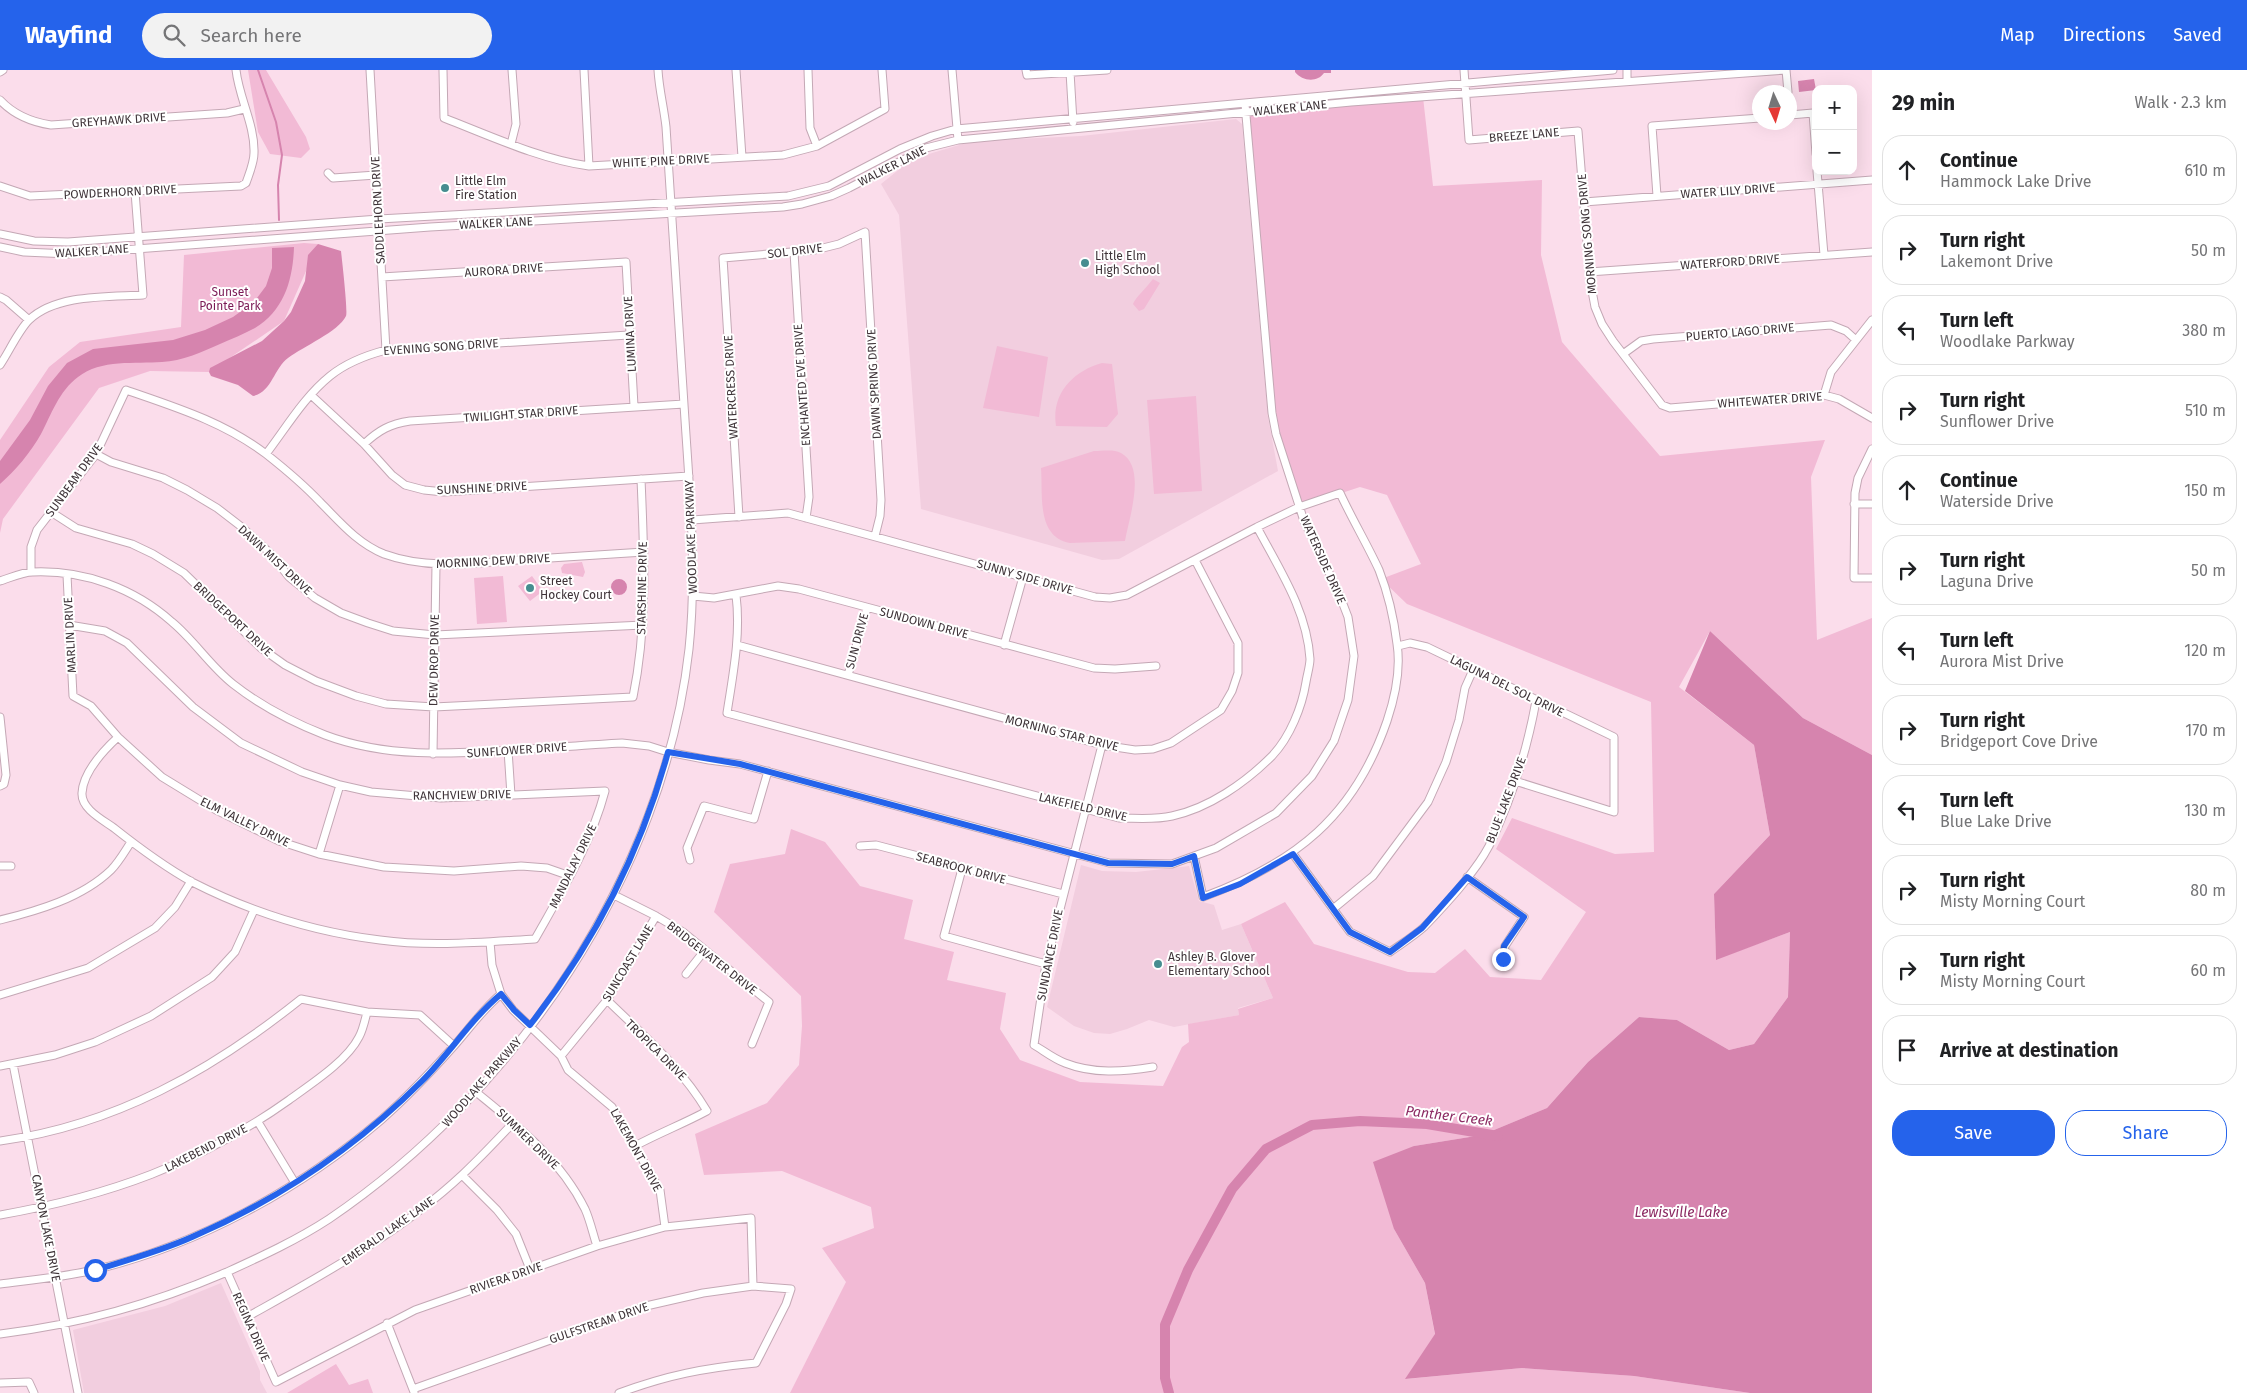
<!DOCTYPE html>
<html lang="en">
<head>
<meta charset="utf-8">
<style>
	body { margin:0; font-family:"Fira Sans",sans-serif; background:#f2f2f2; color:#202124 }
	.controls { position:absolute; right:15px; top:15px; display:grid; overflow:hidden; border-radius:10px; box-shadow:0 5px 20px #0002 }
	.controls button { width:45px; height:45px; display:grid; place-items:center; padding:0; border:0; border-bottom:1px solid #e0e0e0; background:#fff; color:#202124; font:25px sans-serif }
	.compass { position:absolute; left:1752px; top:15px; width:45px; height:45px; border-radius:50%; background:#fff; box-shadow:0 5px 20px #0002; rotate:176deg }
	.stop { position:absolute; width:15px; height:15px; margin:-11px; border:4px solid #2563eb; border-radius:50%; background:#fff }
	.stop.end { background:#2563eb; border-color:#fff; box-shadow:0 1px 5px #0008 }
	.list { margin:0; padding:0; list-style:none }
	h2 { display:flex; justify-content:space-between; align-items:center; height:65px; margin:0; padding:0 20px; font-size:21px }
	h2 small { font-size:16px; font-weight:400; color:#757577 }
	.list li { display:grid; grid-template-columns:32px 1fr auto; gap:15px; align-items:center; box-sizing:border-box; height:70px; margin:0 10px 10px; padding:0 10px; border:1px solid #e0e0e0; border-radius:20px }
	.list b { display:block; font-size:19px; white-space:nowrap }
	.list p { margin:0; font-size:16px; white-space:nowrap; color:#757577 }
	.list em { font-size:16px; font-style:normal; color:#757577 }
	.actions { display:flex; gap:10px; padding:15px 20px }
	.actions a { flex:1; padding:11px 0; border:1px solid #2563eb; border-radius:20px; text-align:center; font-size:18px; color:#2563eb }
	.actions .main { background:#2563eb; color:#fff }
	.icon { flex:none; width:28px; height:28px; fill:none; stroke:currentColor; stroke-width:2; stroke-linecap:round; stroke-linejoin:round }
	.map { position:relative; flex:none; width:1872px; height:1323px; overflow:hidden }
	header { display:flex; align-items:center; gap:30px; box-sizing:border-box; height:70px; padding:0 25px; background:#2563eb; color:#fff }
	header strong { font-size:24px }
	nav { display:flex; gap:28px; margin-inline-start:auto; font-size:18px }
	.search { width:350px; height:45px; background:#f2f2f2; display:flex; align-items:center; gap:12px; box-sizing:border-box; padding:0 18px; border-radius:28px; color:#757577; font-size:19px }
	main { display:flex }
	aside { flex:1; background:#fff }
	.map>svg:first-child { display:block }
	.built { fill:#f2cedf }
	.green { fill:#f2bad5 }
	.water { fill:#d684ae }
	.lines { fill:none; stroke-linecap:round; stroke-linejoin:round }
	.stream { stroke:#d684ae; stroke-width:2 }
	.river { stroke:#d684ae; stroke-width:10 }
	.minor-casing { stroke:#c4a8b5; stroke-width:9 }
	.minor { stroke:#fff; stroke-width:7 }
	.route { stroke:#2563eb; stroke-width:6 }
	.poi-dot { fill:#468d90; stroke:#fff; stroke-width:2 }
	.labels { text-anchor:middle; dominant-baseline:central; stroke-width:4; stroke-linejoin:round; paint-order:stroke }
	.street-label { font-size:12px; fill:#3f3439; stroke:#fff }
	.poi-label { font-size:12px; fill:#3f3439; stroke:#fff; text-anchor:start }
	.park-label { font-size:12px; fill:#7b1a55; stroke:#fff }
	.water-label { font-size:14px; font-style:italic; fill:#8d2c64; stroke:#fff }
</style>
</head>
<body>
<header>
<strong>Wayfind</strong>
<div class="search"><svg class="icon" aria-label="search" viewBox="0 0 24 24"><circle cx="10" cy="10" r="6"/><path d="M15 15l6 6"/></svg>Search here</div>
<nav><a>Map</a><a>Directions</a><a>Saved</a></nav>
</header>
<main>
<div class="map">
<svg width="1872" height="1323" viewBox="0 0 1872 1323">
	<rect width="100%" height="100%" fill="#fbddeb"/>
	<path class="built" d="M1236,49L1242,54L1268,347L1278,401L1119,489L1102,490L921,439L899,145L881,114L912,89L966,73L992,70L1081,66Z
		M1081,795L1102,801L1136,802L1189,796L1199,831L1214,835L1222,860L1241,854L1273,928L1238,938L1239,945L1174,957L1149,950L1127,959L1110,964L1094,963L1074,956L1047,937Z
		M221,1213L260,1301V1310L267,1323H84L73,1260L165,1236Z"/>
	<path class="green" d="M248,0H266L306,67L310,79L301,88L270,84L258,62Z
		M1423,27L1433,116L1542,110L1541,185L1562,272L1660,386L1825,370L1811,407L1817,570L1872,548V685L1803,648L1710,561L1679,617L1754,675L1770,765L1714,824L1716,889L1790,862L1788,927L1754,974L1729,980L1677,950L1639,947L1588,992L1547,1038L1482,1065L1414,1076L1394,1159L1425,1213L1435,1265L1406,1309L1522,1298L1634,1306L1750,1323H790L846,1212L822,1178L874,1158L871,1137L782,1101L704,1105L695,1064L767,1033L799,995L802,956L801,926L714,842L730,794L785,784L791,759L825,772L860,816L913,830L904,869L954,882L947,910L1006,923L1000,959L1020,990L1080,1012L1163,1016L1182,977L1189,972L1188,954L1239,945L1238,939L1273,928L1241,854L1285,832L1314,874L1408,902L1435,903L1465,879L1490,907L1541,910L1586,842L1496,779L1512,748L1615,784L1654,782L1651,632L1407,534L1381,509L1421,494L1387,425L1360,417L1299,437L1274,353L1245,42Z
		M304,173L318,174L284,251L209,302L150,301L99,318L3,449L0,463V370L49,297L80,272L181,257L184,185Z
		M1153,209L1160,213L1144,239L1139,241L1133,234C1135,228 1148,216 1153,209Z
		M997,276L1048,287L1039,347L983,338Z
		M1102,293L1112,294L1118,344L1107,357L1056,356C1051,324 1073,301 1102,293Z
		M1196,326L1202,421L1154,424L1147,330Z
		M1094,381C1102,381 1114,379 1121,383C1147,397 1129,448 1125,471L1070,473C1036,467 1043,424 1041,398Z
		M582,492L585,502L583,507L562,503L561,498L564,494Z
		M503,506L507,552L477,554L474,508Z
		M532,506L543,521L530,531L518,516Z
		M336,1294L349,1315L368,1309L373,1323H287Z"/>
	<path class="water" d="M1295,0H1331V3H1324C1317,13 1302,11 1295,2Z
		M1814,9L1816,20L1799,22L1798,11Z
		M318,174L341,181C342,190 348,242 346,246C338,262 304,276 288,288C274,298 272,322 253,326L238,315L211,306L209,302L210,298L262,271L284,251L291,242L305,211L308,185Z
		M294,177C293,208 285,240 255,258C244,264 231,269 220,274C202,282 182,291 162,292C135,294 101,289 78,307C59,321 51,345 41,364C31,382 15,401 0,414V391L30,350L48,316L67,293L93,279L173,270L205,260L233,247L254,232L266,216L272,198V178Z
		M611 517a8 8 0 1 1 16 0a8 8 0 1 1-16 0Z
		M1710,561L1803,648L1872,685V1323H1750L1634,1306L1522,1298L1405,1309L1435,1264L1425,1213L1394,1159L1373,1092L1414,1076L1482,1065L1547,1038L1588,992L1639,947L1677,950L1729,980L1754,974L1788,927L1790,862L1716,890L1714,824L1770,765L1754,675L1685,621Z"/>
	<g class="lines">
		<path class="stream" d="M258,0L276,52L282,85L278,115L279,150"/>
		<path class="river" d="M1169,1323L1165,1308V1255L1188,1200L1232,1119L1266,1079L1312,1055L1360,1051L1427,1054L1498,1066"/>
		<defs>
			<path id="minor" d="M370,0L386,280
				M443,0L444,48C488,65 542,90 589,96L783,85L817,76L885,39L882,0
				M584,0L589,96
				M736,0L742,87
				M808,0L810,58L817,76
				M952,0L958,70
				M1026,0L1027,5L1107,0
				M1464,0L1469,70L1578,61L1590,210L1595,237L1602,254L1613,271L1662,335L1670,338L1824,325L1839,329L1872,348
				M1627,0V11
				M1786,0L1788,22
				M0,2L3,0
				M1070,2L1073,52
				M0,30C14,45 31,52 51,55L227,43L244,39
				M1790,45L1813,43L1816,84
				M511,74L516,54L512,0
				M1817,101L1824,185
				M328,103L333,108L376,105
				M0,116L30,126L241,116L246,113C249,104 254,93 254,83C255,55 239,28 236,0
				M1657,126L1652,56L1760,48
				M1584,132L1872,110
				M0,164L34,171L68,172L379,149L788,126L829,116L900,79L932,66L956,59L1613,0
				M0,177L24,182L69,184L430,157L783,137L802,134L831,126L849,118L926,78L958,70L1351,32L1786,0
				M794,182L809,427L806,448
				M1589,202L1872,182
				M382,207L626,192L634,336
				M0,227L6,230L29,250
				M1623,284L1641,271L1653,269L1831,255L1846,261L1856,270
				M0,295C9,282 18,261 29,250C56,224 108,227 143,225L135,122
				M311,325L364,374L392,405L405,415L424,420L444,422L689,406
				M1824,325L1831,302L1872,250
				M364,374C379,360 390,354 410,351L684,334
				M1872,379L1858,408L1855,423L1854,508H1872
				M96,384L111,392L163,408L187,420L217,438L243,458L270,483L289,507L315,528L341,543L368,553L393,561L435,565L643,555
				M266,384C286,358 304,327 330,306C346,293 367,285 386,280L629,265
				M1854,434H1872
				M51,442L76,458L132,474L153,484L184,503L261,578L285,595L316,611L356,626L386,634L434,637L633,627C648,554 644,482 641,409
				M739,447L723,188L815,180L839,174L865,162L881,430L880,446L875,466
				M692,450L788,443L1095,527L1110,528L1127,525L1257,457L1299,437L1340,423C1352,449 1367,474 1379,500C1388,523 1394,549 1397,574C1401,599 1395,627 1387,651C1354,747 1295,793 1203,827L1194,786
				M31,502V477L37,460L96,384L126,320C175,337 224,352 266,384C285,399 304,415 320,432C340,452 357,473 384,484C428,500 474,493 519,490C561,487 602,485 644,482
				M67,505L73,626L91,636L118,667L162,707L216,740L279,771L319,784L384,797L454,801L521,796L547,798L570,806
				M0,511C10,508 22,502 33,502C84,500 134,518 172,552C194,570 210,596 233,614C261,636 292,652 325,665C386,688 449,684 512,680C549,678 585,675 622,673L649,676L668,682L709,690L740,694L1109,793L1172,794L1216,778L1276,743L1312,706L1334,671L1348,630L1354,586L1348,547L1338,521L1304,451L1276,364L1272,343L1245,34
				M736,525C741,565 733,604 727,643L1119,748C1136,748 1155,750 1172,746C1209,738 1245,713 1272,686C1290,667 1302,637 1306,612C1307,605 1310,596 1310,589C1307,540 1279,499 1257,457
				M693,526L714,528L778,516L799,519L1094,598L1115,599L1156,596
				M69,555L105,561L127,573L193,637L241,673L302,702L340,715L371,722L441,728L605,721C591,774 562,821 535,869C484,872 431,877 380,870C314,862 251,842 192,812C165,797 138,777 114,758C103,750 81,739 82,723C83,702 104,680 118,667
				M737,575L1102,675L1135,680L1153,679L1171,673L1221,640L1232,621L1238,603V573L1195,490
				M1004,575L1023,507
				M1398,576L1410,573L1427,577L1614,667V742L1515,711
				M848,605L867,538
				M0,647L6,705L4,714L0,716
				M1102,675L1046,894L1034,975C1044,981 1054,989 1065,993C1093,1004 1123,1002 1153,997
				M508,680L511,725
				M433,684L436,495
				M860,776L876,775L1063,824
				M319,784L340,715
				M1293,784L1350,862L1390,882C1401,874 1414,866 1424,857C1445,835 1475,803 1489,776C1511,731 1527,680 1536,631
				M690,790L687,778L704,736L754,749L768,701
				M0,796H11
				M962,799L944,866L1046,894
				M1467,807L1524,847L1505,876L1503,889
				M614,825L656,846L683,862L769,932L752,974
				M1333,839L1373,806L1428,732L1446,692L1459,650L1465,618L1473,600
				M0,850C37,841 82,828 111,800C119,792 125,781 131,772
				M490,872L492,895L501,924L513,940L561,986L568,1000L612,1037L660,1120L665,1157
				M686,904L705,880
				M0,925L88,898L155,858L175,837L191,811
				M607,930C643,965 681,997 707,1041C683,1054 659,1063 635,1076
				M561,986L607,930L656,846
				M13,994L78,1323
				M0,996L55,985L95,972L151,946L212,907L235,882L254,840
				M476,1022C518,1056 561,1090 585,1139C590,1150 593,1164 597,1176
				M258,1052L295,1113
				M0,1071C115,1055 211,1001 301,929L367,942L420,945L454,976
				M462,1105L497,1140L516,1164L530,1199
				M0,1145C108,1126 199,1094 289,1030C311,1014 347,991 359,967C363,960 365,950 367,942
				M227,1202L276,1312L415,1240L597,1176L665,1157L751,1148L753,1216
				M0,1214C31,1210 63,1207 94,1200C198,1175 299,1120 381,1050C406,1028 430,1003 453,977C469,959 482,940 501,924
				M247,1247C322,1205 399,1164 463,1104C480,1088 497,1070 513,1053
				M387,1253L414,1322
				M0,1264C81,1254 152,1234 227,1202C262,1186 297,1170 329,1149C515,1023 664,805 689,579C697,502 690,426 685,350C679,252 673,154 666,57C664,38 659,19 658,0
				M0,1313L29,1312L34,1323
				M413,1319L646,1236L703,1223L753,1216L791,1219L786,1234L756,1293C704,1298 668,1305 619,1323"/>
		</defs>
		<use href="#minor" class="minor-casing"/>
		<use href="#minor" class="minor"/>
	</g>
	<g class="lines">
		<path class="route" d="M95,1200C128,1190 161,1181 192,1167C278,1130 356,1077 422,1011C450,983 471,949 501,924L514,940L530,955C594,873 641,782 668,682L740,694L1108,793L1172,794L1194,786L1203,828L1240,814L1293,784L1350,862L1390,882L1422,858L1467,807L1524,847L1504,876L1503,889"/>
	</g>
	<g class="poi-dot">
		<circle cx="445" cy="118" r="5"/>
		<circle cx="1085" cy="193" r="5"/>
		<circle cx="530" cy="518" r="5"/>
		<circle cx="1158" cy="894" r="5"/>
	</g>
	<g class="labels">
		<g class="street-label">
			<text transform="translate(1290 38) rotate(-6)">WALKER LANE</text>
			<text transform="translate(119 50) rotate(-4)">GREYHAWK DRIVE</text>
			<text transform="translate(1524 65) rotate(-5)">BREEZE LANE</text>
			<text transform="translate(661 91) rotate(-3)">WHITE PINE DRIVE</text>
			<text transform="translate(892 96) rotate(-27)">WALKER LANE</text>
			<text transform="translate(1728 121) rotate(-4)">WATER LILY DRIVE</text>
			<text transform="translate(120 122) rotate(-3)">POWDERHORN DRIVE</text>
			<text transform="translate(378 140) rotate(-93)">SADDLEHORN DRIVE</text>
			<text transform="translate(496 153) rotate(-3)">WALKER LANE</text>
			<text transform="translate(1587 164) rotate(-95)">MORNING SONG DRIVE</text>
			<text transform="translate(92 181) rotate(-4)">WALKER LANE</text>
			<text transform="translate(795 181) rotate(-7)">SOL DRIVE</text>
			<text transform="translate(1730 192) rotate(-4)">WATERFORD DRIVE</text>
			<text transform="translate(504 200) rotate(-4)">AURORA DRIVE</text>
			<text transform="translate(1740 262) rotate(-5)">PUERTO LAGO DRIVE</text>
			<text transform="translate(630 264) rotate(-93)">LUMINA DRIVE</text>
			<text transform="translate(441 277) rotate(-4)">EVENING SONG DRIVE</text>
			<text transform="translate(874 314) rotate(-93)">DAWN SPRING DRIVE</text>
			<text transform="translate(802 315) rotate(-94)">ENCHANTED EVE DRIVE</text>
			<text transform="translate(731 317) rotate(-93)">WATERCRESS DRIVE</text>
			<text transform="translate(1770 330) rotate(-4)">WHITEWATER DRIVE</text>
			<text transform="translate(521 344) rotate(-4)">TWILIGHT STAR DRIVE</text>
			<text transform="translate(74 410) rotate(-54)">SUNBEAM DRIVE</text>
			<text transform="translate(482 418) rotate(-3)">SUNSHINE DRIVE</text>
			<text transform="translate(691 467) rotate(-92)">WOODLAKE PARKWAY</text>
			<text transform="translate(275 490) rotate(43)">DAWN MIST DRIVE</text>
			<text transform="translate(1323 490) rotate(66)">WATERSIDE DRIVE</text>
			<text transform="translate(493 491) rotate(-3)">MORNING DEW DRIVE</text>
			<text transform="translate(1025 507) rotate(16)">SUNNY SIDE DRIVE</text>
			<text transform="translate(642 518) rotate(-89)">STARSHINE DRIVE</text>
			<text transform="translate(233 549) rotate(43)">BRIDGEPORT DRIVE</text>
			<text transform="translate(924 553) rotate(15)">SUNDOWN DRIVE</text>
			<text transform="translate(70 565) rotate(-93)">MARLIN DRIVE</text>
			<text transform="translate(857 571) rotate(-75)">SUN DRIVE</text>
			<text transform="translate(434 590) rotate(-89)">DEW DROP DRIVE</text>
			<text transform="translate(1507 616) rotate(26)">LAGUNA DEL SOL DRIVE</text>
			<text transform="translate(1062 663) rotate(14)">MORNING STAR DRIVE</text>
			<text transform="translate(517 680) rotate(-4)">SUNFLOWER DRIVE</text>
			<text transform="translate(462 725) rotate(-1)">RANCHVIEW DRIVE</text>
			<text transform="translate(1506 730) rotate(-69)">BLUE LAKE DRIVE</text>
			<text transform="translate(1083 737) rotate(13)">LAKEFIELD DRIVE</text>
			<text transform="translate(245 752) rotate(26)">ELM VALLEY DRIVE</text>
			<text transform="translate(573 796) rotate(-64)">MANDALAY DRIVE</text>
			<text transform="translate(961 798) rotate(15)">SEABROOK DRIVE</text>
			<text transform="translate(1050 885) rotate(-79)">SUNDANCE DRIVE</text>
			<text transform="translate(712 888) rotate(38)">BRIDGEWATER DRIVE</text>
			<text transform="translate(628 893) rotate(-59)">SUNCOAST LANE</text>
			<text transform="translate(656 980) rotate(45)">TROPICA DRIVE</text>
			<text transform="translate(482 1012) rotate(-49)">WOODLAKE PARKWAY</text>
			<text transform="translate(528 1069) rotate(44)">SUMMER DRIVE</text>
			<text transform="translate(206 1078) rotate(-27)">LAKEBEND DRIVE</text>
			<text transform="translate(636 1080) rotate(61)">LAKEMONT DRIVE</text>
			<text transform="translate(46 1158) rotate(79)">CANYON LAKE DRIVE</text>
			<text transform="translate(388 1161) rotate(-35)">EMERALD LAKE LANE</text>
			<text transform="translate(506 1208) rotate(-19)">RIVIERA DRIVE</text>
			<text transform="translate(599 1253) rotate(-19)">GULFSTREAM DRIVE</text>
			<text transform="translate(251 1257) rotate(66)">REGINA DRIVE</text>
		</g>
		<g class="poi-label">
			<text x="455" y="111">Little Elm<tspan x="455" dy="14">Fire Station</tspan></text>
			<text x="1095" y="186">Little Elm<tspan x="1095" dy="14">High School</tspan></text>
			<text x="540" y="511">Street<tspan x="540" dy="14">Hockey Court</tspan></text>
			<text x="1168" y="887">Ashley B. Glover<tspan x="1168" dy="14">Elementary School</tspan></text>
		</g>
		<g class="park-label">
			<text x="230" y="222">Sunset<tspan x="230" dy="14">Pointe Park</tspan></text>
		</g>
		<g class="water-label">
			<text transform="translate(1449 1046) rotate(7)">Panther Creek</text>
			<text x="1681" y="1142">Lewisville Lake</text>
		</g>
	</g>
</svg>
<div class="controls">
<button>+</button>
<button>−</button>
</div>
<svg class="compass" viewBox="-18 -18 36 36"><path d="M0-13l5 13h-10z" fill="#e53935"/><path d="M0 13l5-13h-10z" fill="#757577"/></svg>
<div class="stop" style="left:95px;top:1200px"></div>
<div class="stop end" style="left:1503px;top:889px"></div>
</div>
<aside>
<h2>29 min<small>Walk · 2.3 km</small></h2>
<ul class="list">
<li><svg class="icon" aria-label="ahead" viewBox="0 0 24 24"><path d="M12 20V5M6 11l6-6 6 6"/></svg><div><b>Continue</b><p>Hammock Lake Drive</p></div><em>610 m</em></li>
<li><svg class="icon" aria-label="right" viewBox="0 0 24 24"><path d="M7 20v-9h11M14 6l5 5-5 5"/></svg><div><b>Turn right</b><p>Lakemont Drive</p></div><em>50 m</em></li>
<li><svg class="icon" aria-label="left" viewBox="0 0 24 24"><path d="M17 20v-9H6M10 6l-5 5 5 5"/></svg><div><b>Turn left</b><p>Woodlake Parkway</p></div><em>380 m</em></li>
<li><svg class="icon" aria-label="right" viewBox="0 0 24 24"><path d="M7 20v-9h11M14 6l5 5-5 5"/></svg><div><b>Turn right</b><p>Sunflower Drive</p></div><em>510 m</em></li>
<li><svg class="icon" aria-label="ahead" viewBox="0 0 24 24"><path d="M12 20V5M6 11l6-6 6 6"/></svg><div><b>Continue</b><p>Waterside Drive</p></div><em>150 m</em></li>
<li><svg class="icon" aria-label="right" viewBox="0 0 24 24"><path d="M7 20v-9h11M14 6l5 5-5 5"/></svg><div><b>Turn right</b><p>Laguna Drive</p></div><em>50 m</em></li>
<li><svg class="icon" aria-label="left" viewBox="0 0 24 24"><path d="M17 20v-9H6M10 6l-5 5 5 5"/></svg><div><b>Turn left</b><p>Aurora Mist Drive</p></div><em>120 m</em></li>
<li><svg class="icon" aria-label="right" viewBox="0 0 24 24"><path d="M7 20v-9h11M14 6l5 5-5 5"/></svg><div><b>Turn right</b><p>Bridgeport Cove Drive</p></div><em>170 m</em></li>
<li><svg class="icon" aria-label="left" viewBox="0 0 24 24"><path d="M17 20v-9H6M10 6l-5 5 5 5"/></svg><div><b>Turn left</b><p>Blue Lake Drive</p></div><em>130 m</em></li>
<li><svg class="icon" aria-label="right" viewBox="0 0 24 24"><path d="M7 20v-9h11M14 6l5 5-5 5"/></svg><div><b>Turn right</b><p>Misty Morning Court</p></div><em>80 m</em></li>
<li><svg class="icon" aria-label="right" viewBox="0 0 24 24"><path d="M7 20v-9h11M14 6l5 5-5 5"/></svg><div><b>Turn right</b><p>Misty Morning Court</p></div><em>60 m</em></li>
<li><svg class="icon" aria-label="arrive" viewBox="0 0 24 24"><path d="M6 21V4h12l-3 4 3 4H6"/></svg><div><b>Arrive at destination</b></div></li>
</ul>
<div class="actions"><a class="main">Save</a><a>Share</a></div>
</aside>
</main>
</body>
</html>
